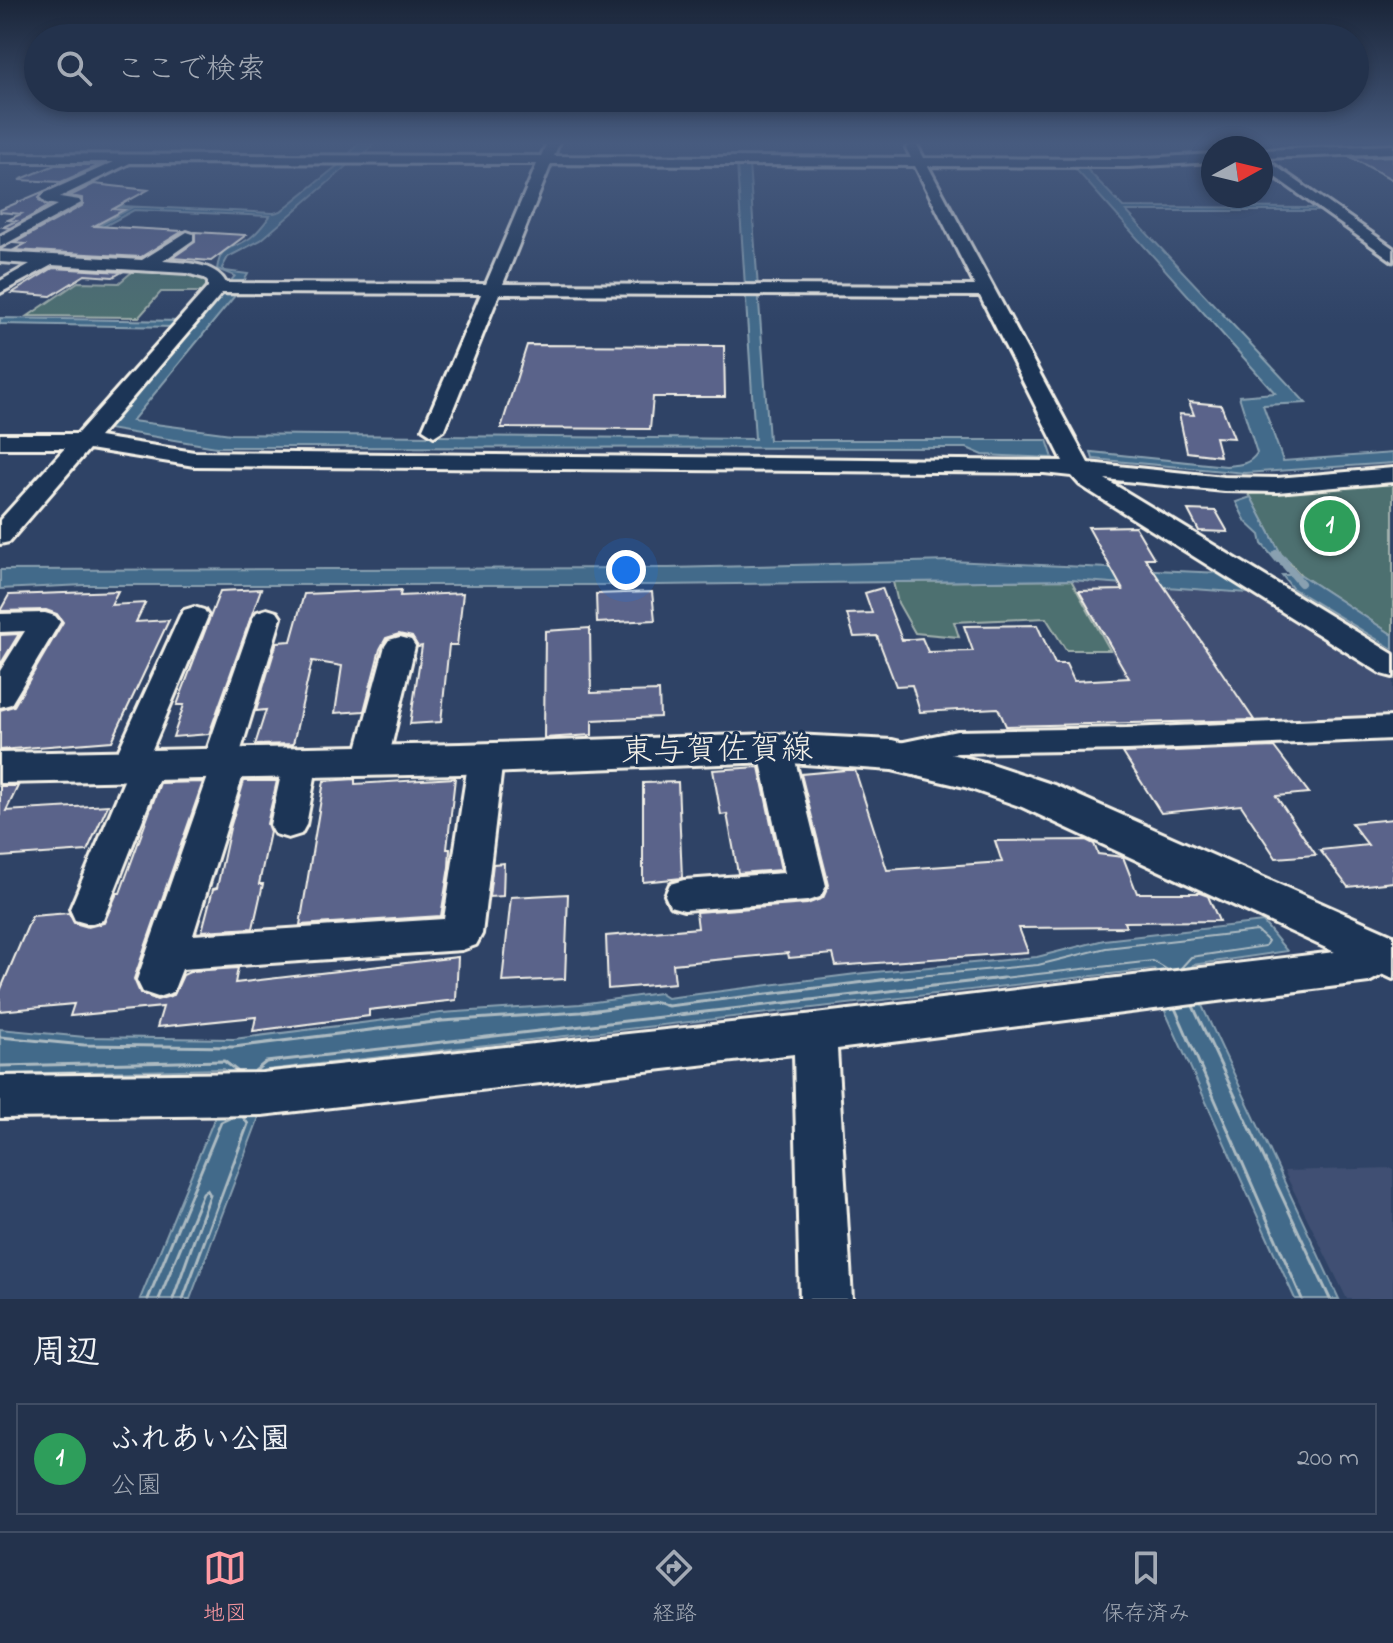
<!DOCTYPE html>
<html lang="ja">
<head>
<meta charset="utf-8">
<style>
	body { margin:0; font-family:"Indie Flower","Klee One",sans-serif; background:#2b3a53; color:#f1f3f6 }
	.compass { position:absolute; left:1201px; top:136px; width:72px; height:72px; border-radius:50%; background:#23324c; box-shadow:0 4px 12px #0003; rotate:82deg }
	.you { position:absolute; left:626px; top:570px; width:28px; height:28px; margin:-20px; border:6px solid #fff; border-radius:50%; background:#1a73e8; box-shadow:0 0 0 12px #1a73e833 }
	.badge { display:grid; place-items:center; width:52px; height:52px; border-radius:50%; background:#ff9aa2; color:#fff; font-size:26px; font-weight:700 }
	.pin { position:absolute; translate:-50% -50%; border:4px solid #fff; box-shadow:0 2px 8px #0006 }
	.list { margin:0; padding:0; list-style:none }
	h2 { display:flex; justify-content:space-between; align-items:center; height:104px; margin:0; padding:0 32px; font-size:34px }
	h2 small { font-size:26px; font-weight:400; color:#a3aab5 }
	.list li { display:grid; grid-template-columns:52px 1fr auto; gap:24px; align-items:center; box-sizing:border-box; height:112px; margin:0 16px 16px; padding:0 16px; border:2px solid #404d64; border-radius:0px }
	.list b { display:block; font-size:30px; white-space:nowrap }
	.list p { margin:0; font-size:26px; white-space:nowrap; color:#a3aab5 }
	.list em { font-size:26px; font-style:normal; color:#a3aab5 }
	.icon { flex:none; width:44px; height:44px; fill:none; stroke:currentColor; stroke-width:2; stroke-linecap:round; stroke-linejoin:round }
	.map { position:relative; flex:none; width:1393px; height:1299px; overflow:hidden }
	.search { position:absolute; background:#23324c; box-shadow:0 4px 12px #0003; left:24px; right:24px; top:24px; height:88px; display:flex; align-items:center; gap:20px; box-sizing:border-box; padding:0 28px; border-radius:44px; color:#a3aab5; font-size:30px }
	.sheet { height:232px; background:#23324c }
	nav { display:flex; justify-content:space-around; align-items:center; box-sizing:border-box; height:112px; border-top:2px solid #404d64; background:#23324c; font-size:22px; color:#a3aab5 }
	nav a { display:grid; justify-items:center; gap:4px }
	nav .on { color:#ff9aa2 }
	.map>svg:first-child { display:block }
	.built { fill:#405073 }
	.green { fill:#4e6f6f; stroke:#a1b0ac; stroke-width:2 }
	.water { fill:#426a8a; stroke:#89a0b0; stroke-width:2 }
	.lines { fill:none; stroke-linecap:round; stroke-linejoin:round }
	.shore-far1 { stroke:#adbbc2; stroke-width:2 }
	.shore { stroke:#adbbc2; stroke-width:3 }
	.stream-far2 { stroke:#89a0b0; stroke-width:4 }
	.stream-far1 { stroke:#89a0b0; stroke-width:5 }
	.stream { stroke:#89a0b0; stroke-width:8 }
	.building { fill:#5a648a; stroke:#f4f1e8; stroke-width:2 }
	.minor-casing { stroke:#f4f1e8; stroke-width:6 }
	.major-casing { stroke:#f4f1e8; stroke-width:6 }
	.minor { fill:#1d3557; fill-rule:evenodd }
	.major { fill:#1d3557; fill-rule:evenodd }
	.labels { text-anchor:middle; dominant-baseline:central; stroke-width:6; stroke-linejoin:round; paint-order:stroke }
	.street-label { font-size:32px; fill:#f4f1e8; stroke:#1d3557 }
</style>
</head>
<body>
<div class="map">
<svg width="1393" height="1299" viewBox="0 0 1393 1299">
	<rect width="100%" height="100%" fill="#2f4366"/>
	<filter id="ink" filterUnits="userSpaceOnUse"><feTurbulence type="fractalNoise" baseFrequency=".0125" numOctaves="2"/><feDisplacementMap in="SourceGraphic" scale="16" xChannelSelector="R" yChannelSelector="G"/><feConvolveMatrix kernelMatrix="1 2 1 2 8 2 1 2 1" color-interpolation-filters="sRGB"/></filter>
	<g filter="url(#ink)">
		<path class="built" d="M1071,580L1248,593L1251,591L1393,679V723L1155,732Z
			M1393,1168V1299H1347L1284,1171Z"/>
		<path class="green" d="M139,266C162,268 196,265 210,285L205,292H161L139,317L28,316L78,282L119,283Z
			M1393,482V635L1301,575L1281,554L1249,494Z
			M1071,580L1110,650H1066L1046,618L954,622L959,637L915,633L898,603L893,582Z"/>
		<path class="water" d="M359,143H374L365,154L545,155L165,156L169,153L349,154Z
			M342,162H352L261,240L228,257L222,268L225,271L248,274L238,292L132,421L231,434L755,439L737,164H749L769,440H1047L1053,458L983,455L967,448L216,447L108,429V425L235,276L217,269C221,244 229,251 247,240C256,235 264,224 270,216L134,210L0,283L4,278L131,208L77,204L274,213L281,211Z
			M1072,165H1083L1123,207L1317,208L1322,211H1126L1306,403L1263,405L1283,461L1393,453V463L1245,473L1093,459L1091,452L1226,466C1239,465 1249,465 1257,453L1239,396L1275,393Z
			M0,318L181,321L176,327L0,324Z
			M1251,497L1281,554L1290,562H1277L1262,544L1260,535L1246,522L1236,502Z
			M950,561L1222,573L1251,591L1248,593L1071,580L659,585H85L0,589V570L669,568Z
			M1282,575H1301L1393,635V649L1292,588Z
			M1263,922L1287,951L1193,965L1184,979L1168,981L1154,969L267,1070L256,1082L261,1112L190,1299H140L217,1112L234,1080L224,1069L0,1074V1029L85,1037L234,1039L441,1013L580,1004L659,993L667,998L864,973L1037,957L1104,940Z
			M1198,997L1339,1299H1295L1160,1000Z"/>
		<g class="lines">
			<path class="shore-far1" d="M876,980L1038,965L1106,948L1257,931L1268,941L1265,946L1191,957L1181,968
				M986,980L1153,961L1168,970"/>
			<path class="shore" d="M1193,1006L1330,1299
				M1175,1008L1302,1299
				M0,1037L84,1045L234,1047L442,1021L581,1012L656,1002L668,1006L898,978
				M0,1066L224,1061L237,1071
				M255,1071L266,1062L1003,978
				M148,1299L221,1122L232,1117
				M159,1299L203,1193L207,1190L210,1195L173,1299
				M183,1299L248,1124L243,1117"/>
			<path class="stream-far2" d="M1229,143L1236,148
				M1329,216L1367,243"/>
			<path class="stream-far1" d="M1364,241L1393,262"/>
			<path class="stream" d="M1276,554L1301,583"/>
		</g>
		<path class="building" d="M1393,156V180L1352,158Z
			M55,165H100L61,182L19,180Z
			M94,184L148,190L113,209L124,210L94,226L183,231L141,257L14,250L25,244L14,243L82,206V198L70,196Z
			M42,192L39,200L49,206L10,228L3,227L16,221L8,220L21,214L0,212V210Z
			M195,232L246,235L211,261L172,258L195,242Z
			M53,268L122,272L113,277L85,275L51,296L12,293Z
			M527,345L724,346L725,397H653L650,429L501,428Z
			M1189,402L1221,405L1234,438L1215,437L1220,456L1187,452L1179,414L1194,415Z
			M1188,510L1216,511L1228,532L1199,531Z
			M1135,526L1154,558H1145L1254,720L1006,726L998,708L920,712L912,685L896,686L877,636L854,637L847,614L872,613L865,593L882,588L902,640L922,638L928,652L973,651L964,626L1037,625L1055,664H1066L1074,681L1129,678L1079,591L1123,590L1088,527Z
			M261,589L209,734L173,737L184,705H177L220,591Z
			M401,590L400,596L463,593L457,645H449L441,722L410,724L422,646L418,647L412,637L399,634L386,638L380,649L364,711L335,713L342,666L312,661L293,744L255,745L266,710L256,711L277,642L291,641L304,594Z
			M118,591L111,605L145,603L136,622L169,620L112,741L0,750V710L14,706L63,622L57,614L46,610L0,611L9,595Z
			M652,592L655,620L597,623L596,594Z
			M590,628L591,693L659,691L660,717L592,720V735L544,738L545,631Z
			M19,634L0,665V635Z
			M1274,747L1309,793L1276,796L1316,855L1276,858L1241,805L1161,813L1123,753Z
			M759,767L781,870L738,873L727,814L721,815L713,770Z
			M846,770H855L887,870L1002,862L995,841L1086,840L1094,844L1098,854L1123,857L1137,893H1200L1208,896L1219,921L1124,922L1126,927L1019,928L1028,952L836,966L833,954L789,958L788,953L673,964L675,983L608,989L606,936L698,928L696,912L807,904L823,898L829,885L801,774Z
			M455,778L447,849H450L449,867L441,916L300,925L324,781L355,779V784Z
			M244,781H277L267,824L270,832L259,884H263L253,928L202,931L213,889L217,888L230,828Z
			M203,782L134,979L140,993L157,1000L174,995L183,975L192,971L238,968L235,983L458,957L456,1000L369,1010V1016L253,1031L256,1017L157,1027L163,1007L70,1016L74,1004L0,1011V991L32,916L69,913L74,923L88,927L104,923L117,893H120L160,783Z
			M678,782L682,878L643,882V783Z
			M0,786H18L6,811L108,805L87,851L0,857Z
			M1393,819V882L1348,887L1320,850L1368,845L1351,823Z
			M504,863L503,896L489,897L493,864Z
			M568,894L565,979L502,982L511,897Z"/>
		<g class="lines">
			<defs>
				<path id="minor" d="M547,143H559L554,156L911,158L906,148L912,144L917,145L924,158L1128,159L1213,154V162L1128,167L928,166L1088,463L1224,477L1277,478L1393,468V482L1277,492L1224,491L1105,479L1393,654V677L1382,674L1110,504L1080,485L1072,476L1044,473L194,466L89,449L9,542L0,544V520L65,448H0V434H77L208,287V282L204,278L187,273L52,265L0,293V281L30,264L0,262V252L142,260L187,232L193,234V240L163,261C184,263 215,262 226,283L486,284L537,164L130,163L60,197L79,200L81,203L0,247V236L58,205L46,203L41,198L45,193L114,162H0V154L541,156ZM551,164L915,166L975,286L503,284ZM222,293L481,294L423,429L434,436L445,429L499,294L980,296L1063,461L194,452L99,437Z
					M1230,143H1244L1249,148H1235Z
					M1393,145V153L1264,158L1393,248V261L1261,167V150Z
					M194,607L204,610L208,616L150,754L159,757L164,765L103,920L89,924L75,920L70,909L126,776L117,773L112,765L180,616L184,610Z
					M267,609L277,612L281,618L240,753L247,762L193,935L444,919L469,758L474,750L486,746L498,750L503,758L482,934L476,945L462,950L182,969L173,992L158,997L143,992L137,980L210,771L203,762L253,618L257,612Z
					M45,613L55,616L60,622L11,704L0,707V671L25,631L0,632V614Z
					M400,637L411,640L415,646L388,760L383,768L371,772L359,768L354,760L385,646L389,640Z
					M1393,717V739L1127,750L957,753L892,767L880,763L875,755L880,747L957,731L1127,728Z
					M775,737L787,740L792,748L826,886L820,897L807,901L684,910L670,906L665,895L670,884L684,880L785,873L758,748L763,740Z
					M301,749L313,753L318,761L306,825L301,834L288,838L275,834L270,825L284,761L289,753Z
					M1382,938L1393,942V969L1369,982L837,1049L852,1299H800L794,1054L262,1115L0,1118V1076L262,1073L815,1014L1360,949Z"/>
				<path id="major" d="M775,734L892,740L988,763L1054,785L1393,935V979L1022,807L965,787L892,770L775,762L461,774L0,783V753L461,744Z"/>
			</defs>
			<use href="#minor" class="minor-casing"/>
			<use href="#major" class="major-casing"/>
			<use href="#minor" class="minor"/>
			<use href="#major" class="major"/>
		</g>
	</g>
	<linearGradient id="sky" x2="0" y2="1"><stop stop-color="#1a2538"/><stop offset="0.44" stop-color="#475b7f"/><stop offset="1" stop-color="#475b7f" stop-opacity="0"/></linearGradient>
	<rect width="1393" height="325" fill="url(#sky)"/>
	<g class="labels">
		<g class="street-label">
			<text transform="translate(717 752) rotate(-1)">東与賀佐賀線</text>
		</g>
	</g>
</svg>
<svg class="compass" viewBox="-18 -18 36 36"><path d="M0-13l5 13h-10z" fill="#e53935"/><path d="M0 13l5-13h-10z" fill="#a3aab5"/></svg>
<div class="you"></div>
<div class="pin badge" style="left:1330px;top:526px;background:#2e9e5b">1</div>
<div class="search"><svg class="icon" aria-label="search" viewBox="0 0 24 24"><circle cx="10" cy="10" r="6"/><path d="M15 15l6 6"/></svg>ここで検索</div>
</div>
<section class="sheet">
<h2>周辺<small></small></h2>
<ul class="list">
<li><span class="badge" style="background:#2e9e5b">1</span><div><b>ふれあい公園</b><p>公園</p></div><em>200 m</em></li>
</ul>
</section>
<nav>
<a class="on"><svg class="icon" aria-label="map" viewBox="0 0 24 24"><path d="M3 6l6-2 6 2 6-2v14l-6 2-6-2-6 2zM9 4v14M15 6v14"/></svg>地図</a>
<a><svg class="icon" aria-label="directions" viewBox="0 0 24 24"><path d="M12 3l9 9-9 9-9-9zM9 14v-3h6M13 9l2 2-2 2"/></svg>経路</a>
<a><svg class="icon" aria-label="saved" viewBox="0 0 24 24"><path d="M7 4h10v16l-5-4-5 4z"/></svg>保存済み</a>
</nav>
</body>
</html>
